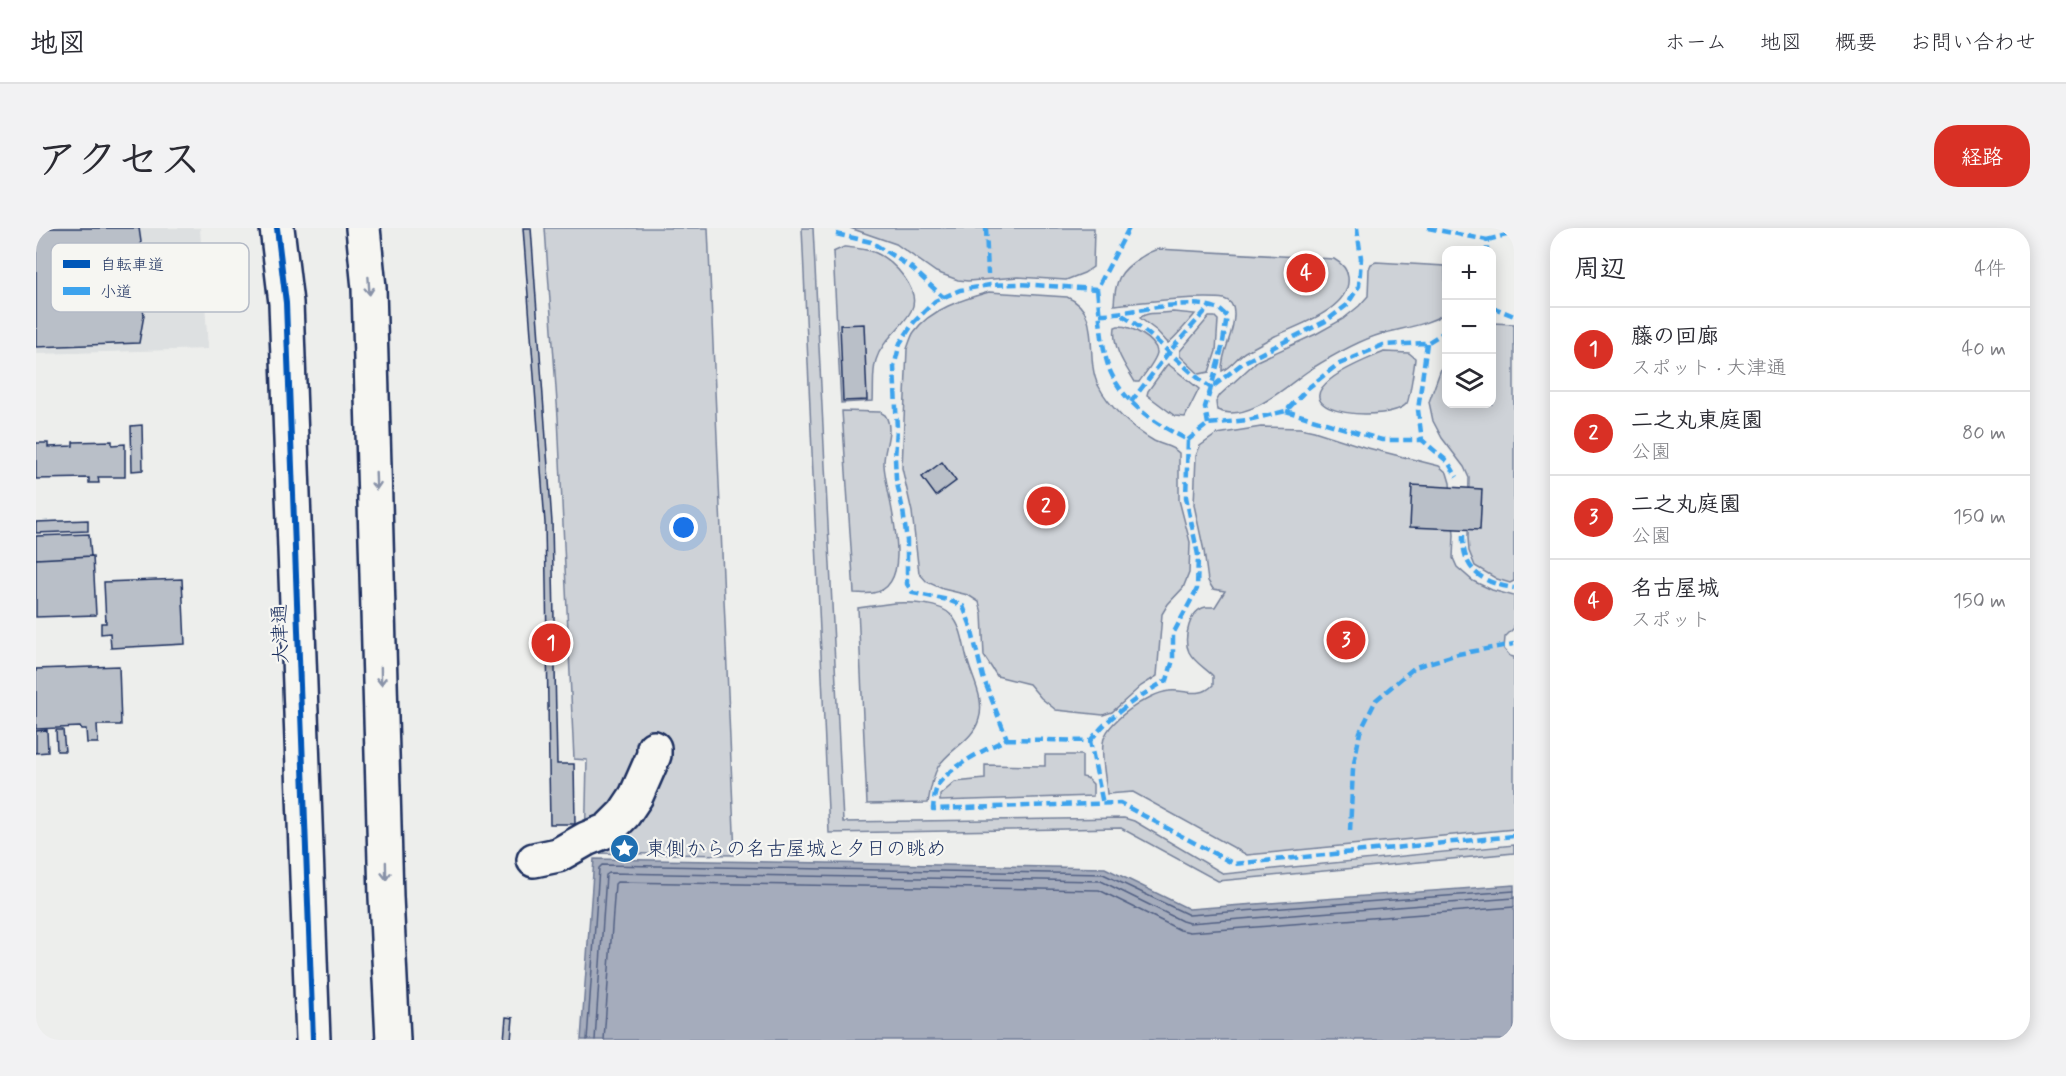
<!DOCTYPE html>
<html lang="ja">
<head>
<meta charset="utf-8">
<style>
	body { margin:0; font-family:Mynerve,"Klee One",sans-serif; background:#f2f2f3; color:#2b2b33 }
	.controls { position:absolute; right:18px; top:18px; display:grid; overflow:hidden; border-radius:12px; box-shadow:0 3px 15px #0003 }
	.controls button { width:54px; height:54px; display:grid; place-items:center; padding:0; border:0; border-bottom:2px solid #e1e1e2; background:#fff; color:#2b2b33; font:30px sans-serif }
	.you { position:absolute; left:648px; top:300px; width:21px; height:21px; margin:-15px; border:4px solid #fff; border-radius:50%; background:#1a73e8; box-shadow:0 0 0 9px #1a73e833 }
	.badge { display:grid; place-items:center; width:39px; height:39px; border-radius:50%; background:#d93025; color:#fff; font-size:20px; font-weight:700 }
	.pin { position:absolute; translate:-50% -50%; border:3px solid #fff; box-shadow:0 2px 6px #0006 }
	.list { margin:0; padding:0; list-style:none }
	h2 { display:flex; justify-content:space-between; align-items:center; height:78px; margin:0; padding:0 24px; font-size:26px }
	h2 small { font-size:20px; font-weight:400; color:#7c7c81 }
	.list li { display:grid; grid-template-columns:39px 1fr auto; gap:18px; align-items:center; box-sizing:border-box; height:84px; padding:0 24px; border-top:2px solid #e1e1e2 }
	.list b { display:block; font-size:22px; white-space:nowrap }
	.list p { margin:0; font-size:20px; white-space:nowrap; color:#7c7c81 }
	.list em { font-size:20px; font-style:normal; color:#7c7c81 }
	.icon { flex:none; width:33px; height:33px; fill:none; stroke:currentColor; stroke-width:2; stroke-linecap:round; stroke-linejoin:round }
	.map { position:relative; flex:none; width:1478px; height:812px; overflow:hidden; border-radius:24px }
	header { display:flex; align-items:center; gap:36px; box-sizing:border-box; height:84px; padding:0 30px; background:#fff; border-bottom:2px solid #e1e1e2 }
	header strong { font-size:28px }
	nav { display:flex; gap:33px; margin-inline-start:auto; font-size:21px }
	.intro { display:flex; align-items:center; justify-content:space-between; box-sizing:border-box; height:144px; padding:0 36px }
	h1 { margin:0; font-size:42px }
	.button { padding:15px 27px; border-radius:24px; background:#d93025; color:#fff; font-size:21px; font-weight:700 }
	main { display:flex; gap:36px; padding:0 36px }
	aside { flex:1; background:#fff; border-radius:24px; box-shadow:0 3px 15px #0003 }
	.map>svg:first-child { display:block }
	.built { fill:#dde0e1 }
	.green { fill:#ced2d7; stroke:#74809a; stroke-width:1.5 }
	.water { fill:#a5acbc; stroke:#6e7a96; stroke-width:1.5 }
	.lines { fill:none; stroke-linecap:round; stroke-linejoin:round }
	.shore { stroke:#526184; stroke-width:1.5 }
	.building { fill:#b9bfc8; stroke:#1b2f5e; stroke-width:1.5 }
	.minor-casing { stroke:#1b2f5e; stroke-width:38 }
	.minor { stroke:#f6f6f2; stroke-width:33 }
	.quiet { stroke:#3da3ed; stroke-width:4.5; stroke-dasharray:9 4.5; stroke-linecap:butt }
	.cycleway-casing { stroke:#f6f6f2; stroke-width:10 }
	.cycleway { stroke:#0057b8; stroke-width:6 }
	.oneway { stroke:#8892a8 }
	.labels { text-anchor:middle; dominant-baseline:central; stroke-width:4.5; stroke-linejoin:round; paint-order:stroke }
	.street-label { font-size:20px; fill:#1b2f5e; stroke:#f6f6f2 }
	.poi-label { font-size:20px; fill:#1b2f5e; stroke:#f6f6f2; text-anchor:start }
	.key { fill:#f6f6f2; stroke:#b4bac6; stroke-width:1.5 }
	.key-label { font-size:16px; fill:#1b2f5e }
</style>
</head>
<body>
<header>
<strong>地図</strong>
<nav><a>ホーム</a><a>地図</a><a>概要</a><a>お問い合わせ</a></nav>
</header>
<div class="intro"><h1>アクセス</h1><a class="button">経路</a></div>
<main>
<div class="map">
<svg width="1478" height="812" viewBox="0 0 1478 812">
	<rect width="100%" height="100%" fill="#edeeec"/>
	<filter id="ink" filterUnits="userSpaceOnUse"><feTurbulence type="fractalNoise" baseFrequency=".0167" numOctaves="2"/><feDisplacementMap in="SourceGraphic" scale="12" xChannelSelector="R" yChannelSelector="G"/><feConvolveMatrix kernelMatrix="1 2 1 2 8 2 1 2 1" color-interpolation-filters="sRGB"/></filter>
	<g filter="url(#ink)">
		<path class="built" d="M0,0H164L172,121L0,126Z"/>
		<path class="green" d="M509,0H672L699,627L549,625L551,532L538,531L522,189Z
			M766,0H777L807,594L1088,590L1098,593L1188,646L1478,617V625L1182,653L1085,600L793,605Z
			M814,0H1058L1057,39L1048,45L1030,52L982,49L932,53L922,52L900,44L860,16Z
			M808,19C819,20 831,21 840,25C858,33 886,63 875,83C866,100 846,112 840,132C836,144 838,160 837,173L805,175L797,24Z
			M1122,21L1298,31C1305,35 1311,40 1312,49C1316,81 1260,98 1239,108C1229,113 1219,119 1209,124C1201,129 1195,139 1186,143C1185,124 1199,105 1198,85C1198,78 1195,73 1188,71C1183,70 1175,70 1170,70C1139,70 1108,74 1078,77C1079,53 1083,43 1104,30C1110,26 1115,23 1122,21Z
			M1340,34L1409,38L1410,85C1387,99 1369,99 1345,106C1321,113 1296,128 1275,141C1251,157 1212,196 1181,182L1180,174L1184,167L1221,133L1280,106L1307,91L1323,78L1332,68L1333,41L1335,36Z
			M953,64L1031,69C1067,84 1048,128 1062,157C1073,179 1097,201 1118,213C1126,217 1137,218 1143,225V272L1154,314L1153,345L1147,360L1132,376L1126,386L1121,448L1105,458L1076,484L1067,487L1020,482L1005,470L993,456L961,448L948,428L946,385L943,374L932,367L907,361L891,354L883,345L876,284L866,240L871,121C873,116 875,108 878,104C894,81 928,71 953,64Z
			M1137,84L1159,86C1155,91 1137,112 1132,115L1121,103L1104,90C1111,83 1127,86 1137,84Z
			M1173,89H1179L1182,92L1180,123L1173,144L1163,146L1144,128V123Z
			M1456,95L1478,96V353L1474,355L1461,351L1439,338L1433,323L1432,310L1433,250L1428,239L1406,210L1397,193L1393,174L1410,127V176H1456Z
			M1082,98C1093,97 1120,111 1121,124C1121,131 1107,148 1103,154H1099C1089,137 1076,120 1079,99Z
			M1348,124L1373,125L1379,130C1379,134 1373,173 1371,175C1356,195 1247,188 1295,151C1310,139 1330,132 1348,124Z
			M1132,136L1163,161L1149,189L1139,188L1111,167L1112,163L1130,138Z
			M806,183L844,184L849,187C859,202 847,220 848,237C849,264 883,358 837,365C831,366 824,365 818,365Z
			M1225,199L1264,200L1278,203L1328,219L1403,238L1411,245L1414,255L1418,307L1417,330L1421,339L1437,353L1456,362L1478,368V400L1469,409L1468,421L1474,428L1478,429V601L1211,627L1097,564L1071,566C1070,551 1065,530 1067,515C1069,494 1113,465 1133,463C1149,461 1164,471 1177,457V448C1169,440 1158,434 1153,424C1147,411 1153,382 1170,379C1170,379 1179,379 1179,379L1189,363L1177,361L1172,353L1168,323L1158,277L1160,228L1164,218L1181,206Z
			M858,375C874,374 904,375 915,387C927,400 927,418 932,434C937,452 949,472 943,491C937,513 913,521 902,539C896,550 894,563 892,575L831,576L822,380Z
			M1009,527H1046V549L1051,550L1057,556V568L904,573V567L919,554L949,551V537L1009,538Z"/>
		<path class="water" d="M558,631L1069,640L1153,681L1478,657V812H545Z"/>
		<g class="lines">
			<path class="shore" d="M551,812L563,640L566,637L1067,646L1153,687L1478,663
				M559,812L570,647L573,645L1065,653L1146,693L1153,695L1478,670
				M568,812L579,656L581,654L1063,662L1144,702L1154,704L1478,679"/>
		</g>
		<path class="building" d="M0,0H103L105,14L99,31L101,63L106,75L108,87L103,115L0,119Z
			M487,0H495L516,295L521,536H538L539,596H514L509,295Z
			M828,96L831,172L807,173L804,97Z
			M106,197L107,242L96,243L95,198Z
			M76,213V217L89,216V249H62L63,255H53V250L0,251V215H12V219L37,218V214Z
			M906,234L920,253L900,268L886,249Z
			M1376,257L1446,261L1444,302L1374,299Z
			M52,292V303L0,305V294Z
			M53,306L55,328L0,331V308Z
			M57,328L60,387L0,389V331Z
			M146,351L149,416L75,420L74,405L65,406V395H70L68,354Z
			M83,438L85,497H61L62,515H51L50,501H45L44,499L0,501V441Z
			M11,502L12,524L0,525V503Z
			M20,502H27L29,523H21Z
			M470,789L477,790L475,812H468Z"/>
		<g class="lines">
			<defs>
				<path id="minor" d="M241,0L250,75L277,812
					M327,0L333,60L350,669L357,812
					M498,632L522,627L550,611L572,602L588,586L600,568L618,527V520"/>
			</defs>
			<use href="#minor" class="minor-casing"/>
			<use href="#minor" class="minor"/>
			<path class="quiet" d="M950,0L952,46
				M1093,0L1061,61L982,56L954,57L924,62L899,73L878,94L864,115L858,139L861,201L859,230L860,251L867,282L871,313V356L877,365L912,372L927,378L934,396L947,449L971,511C950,521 919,536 904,554C898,562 898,572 897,581L1084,575L1198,636L1478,608
				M1392,0L1451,12V22
				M800,6L835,14L876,40L907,69
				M1451,12L1478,5
				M1456,79L1478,88
				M1064,86C1097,86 1149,69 1180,80C1184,81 1187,85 1191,88L1186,120L1175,160C1143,137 1119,106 1084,86
				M1391,115L1382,182L1386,212L1412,234L1421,249
				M1095,174L1133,124L1174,78
				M1250,183L1346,212H1386
				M1172,196L1169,179L1175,160L1208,134L1290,93L1311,77L1323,58L1325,30L1321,0
				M1152,212L1172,196L1212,192L1250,183L1272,160L1301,137L1347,117L1391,115L1410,103
				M1427,307C1426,342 1446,355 1478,360
				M971,511L1054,513L1067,576
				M1054,513C1075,486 1102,469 1131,452L1137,432V406L1161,361L1162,327L1150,269L1152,212C1122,197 1091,178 1076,147C1065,126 1064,85 1061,61
				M1314,603L1317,541L1324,504L1340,472L1379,439L1422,426L1478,416"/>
			<defs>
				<path id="cycleway" d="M241,0L250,75L277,812"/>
			</defs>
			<use href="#cycleway" class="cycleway-casing"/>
			<use href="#cycleway" class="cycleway"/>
		</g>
		<defs><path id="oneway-shaft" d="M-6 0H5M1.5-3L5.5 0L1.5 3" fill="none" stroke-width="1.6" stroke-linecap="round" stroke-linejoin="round" transform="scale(1.5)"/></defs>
		<g class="oneway">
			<use href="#oneway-shaft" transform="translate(333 58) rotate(86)"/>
			<use href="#oneway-shaft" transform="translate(340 253) rotate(88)"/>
			<use href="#oneway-shaft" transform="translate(345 448) rotate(89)"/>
			<use href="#oneway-shaft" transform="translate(350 643) rotate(89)"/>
		</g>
	</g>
	<defs>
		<symbol id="sight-disc" viewBox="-11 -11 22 22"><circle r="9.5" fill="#1f6fb2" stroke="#f6f6f2"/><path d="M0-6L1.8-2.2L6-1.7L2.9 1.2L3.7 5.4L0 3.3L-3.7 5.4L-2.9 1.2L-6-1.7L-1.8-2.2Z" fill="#fff"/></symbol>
	</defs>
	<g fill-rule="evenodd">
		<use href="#sight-disc" x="572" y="604" width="33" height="33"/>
	</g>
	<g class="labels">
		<g class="street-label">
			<text transform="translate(245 406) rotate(-92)">大津通</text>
		</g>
		<g class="poi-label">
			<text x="610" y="621">東側からの名古屋城と夕日の眺め</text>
		</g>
	</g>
	<rect x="15" y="15" width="198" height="69" rx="9" class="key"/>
	<rect x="27" y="32" width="27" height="8" fill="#0057b8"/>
	<rect x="27" y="59" width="27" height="8" fill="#3da3ed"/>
	<g class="key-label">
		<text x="64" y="42">自転車道</text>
		<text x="64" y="69">小道</text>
	</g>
</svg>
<div class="controls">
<button>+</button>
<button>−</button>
<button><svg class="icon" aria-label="layers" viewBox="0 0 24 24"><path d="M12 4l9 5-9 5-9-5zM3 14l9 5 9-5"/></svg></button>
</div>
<div class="you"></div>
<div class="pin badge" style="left:515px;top:415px">1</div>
<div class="pin badge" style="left:1010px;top:278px">2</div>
<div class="pin badge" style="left:1310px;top:412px">3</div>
<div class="pin badge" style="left:1270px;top:45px">4</div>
</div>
<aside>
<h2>周辺<small>4件</small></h2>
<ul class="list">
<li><span class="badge">1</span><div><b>藤の回廊</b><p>スポット · 大津通</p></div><em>40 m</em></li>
<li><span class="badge">2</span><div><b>二之丸東庭園</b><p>公園</p></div><em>80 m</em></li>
<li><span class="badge">3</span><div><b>二之丸庭園</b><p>公園</p></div><em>150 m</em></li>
<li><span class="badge">4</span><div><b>名古屋城</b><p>スポット</p></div><em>150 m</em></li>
</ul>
</aside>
</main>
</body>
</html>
